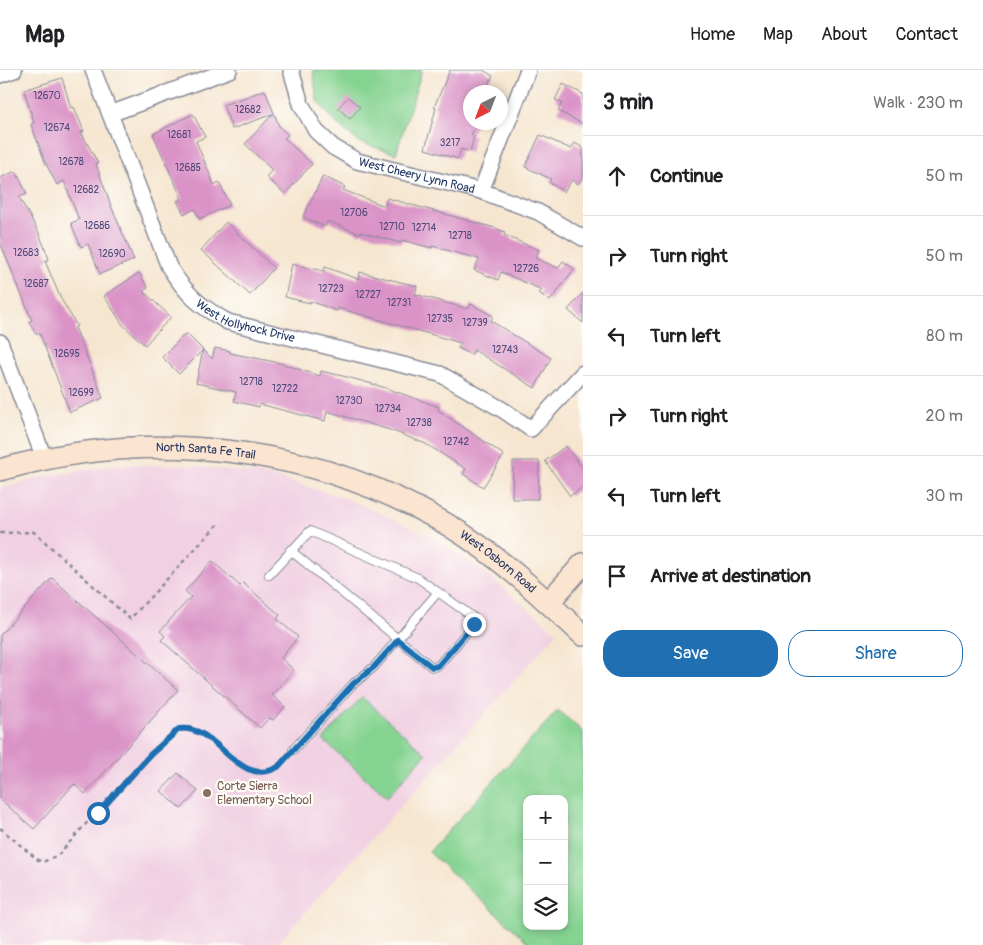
<!DOCTYPE html>
<html lang="en">
<head>
<meta charset="utf-8">
<style>
	body { margin:0; font-family:Pangolin,sans-serif; background:#f6f6f6; color:#202124 }
	.controls { position:absolute; right:15px; bottom:15px; display:grid; overflow:hidden; border-radius:10px; box-shadow:0 2px 8px #0003 }
	.controls button { width:45px; height:45px; display:grid; place-items:center; padding:0; border:0; border-bottom:1px solid #e0e0e0; background:#fff; color:#202124; font:25px sans-serif }
	.compass { position:absolute; left:463px; top:15px; width:45px; height:45px; border-radius:50%; background:#fff; box-shadow:0 2px 8px #0003; rotate:222deg }
	.stop { position:absolute; width:15px; height:15px; margin:-11px; border:4px solid #1f6fb2; border-radius:50%; background:#fff }
	.stop.end { background:#1f6fb2; border-color:#fff; box-shadow:0 1px 5px #0008 }
	.list { margin:0; padding:0; list-style:none }
	h2 { display:flex; justify-content:space-between; align-items:center; height:65px; margin:0; padding:0 20px; font-size:21px }
	h2 small { font-size:16px; font-weight:400; color:#757577 }
	.list li { display:grid; grid-template-columns:32px 1fr auto; gap:15px; align-items:center; box-sizing:border-box; height:80px; padding:0 20px; border-top:1px solid #e0e0e0 }
	.list b { display:block; font-size:19px; white-space:nowrap }
	.list em { font-size:16px; font-style:normal; color:#757577 }
	.actions { display:flex; gap:10px; padding:15px 20px }
	.actions a { flex:1; padding:11px 0; border:1px solid #1f6fb2; border-radius:20px; text-align:center; font-size:18px; color:#1f6fb2 }
	.actions .main { background:#1f6fb2; color:#fff }
	.icon { flex:none; width:28px; height:28px; fill:none; stroke:currentColor; stroke-width:2; stroke-linecap:round; stroke-linejoin:round }
	.map { position:relative; flex:none; width:583px; height:875px; overflow:hidden }
	header { display:flex; align-items:center; gap:30px; box-sizing:border-box; height:70px; padding:0 25px; background:#fff; border-bottom:1px solid #e0e0e0 }
	header strong { font-size:24px }
	nav { display:flex; gap:28px; margin-inline-start:auto; font-size:18px }
	main { display:flex }
	aside { flex:1; background:#fff }
	.map>svg:first-child { display:block }
	.built { fill:#f1d0e2 }
	.green { fill:#85d391; stroke:#508178; fill-rule:evenodd }
	.building { fill:#da93c7 }
	.lines { fill:none; stroke-linecap:round; stroke-linejoin:round }
	.lane-casing { stroke:#888a97; stroke-width:10 }
	.street-casing { stroke:#888a97; stroke-width:18 }
	.secondary-casing { stroke:#888a97; stroke-width:24 }
	.path { stroke:#888a97; stroke-width:2.5; stroke-dasharray:4 4; stroke-linecap:butt }
	.lane { stroke:#fff; stroke-width:8 }
	.street { stroke:#fff; stroke-width:15 }
	.secondary { stroke:#fce5d0; stroke-width:21 }
	.route { stroke:#1f6fb2; stroke-width:6 }
	.education-dot { fill:#8d6e63; stroke:#fdfcf7; stroke-width:2 }
	.labels { text-anchor:middle; dominant-baseline:central; stroke-width:4.5; stroke-linejoin:round; paint-order:stroke }
	.number-label { font-size:10px; fill:#4b4878 }
	.street-label { font-size:12px; fill:#1b2f5e; stroke:#fdfcf7 }
	.education-label { font-size:12px; fill:#785e54; stroke:#fdfcf7; text-anchor:start }
</style>
</head>
<body>
<header>
<strong>Map</strong>
<nav><a>Home</a><a>Map</a><a>About</a><a>Contact</a></nav>
</header>
<main>
<div class="map">
<svg width="583" height="875" viewBox="0 0 583 875">
	<rect width="100%" height="100%" fill="#fdfcf7"/>
	<filter id="ink" filterUnits="userSpaceOnUse"><feTurbulence type="fractalNoise" baseFrequency=".02" numOctaves="2"/><feDisplacementMap in="SourceGraphic" scale="10" xChannelSelector="R" yChannelSelector="G"/><feConvolveMatrix kernelMatrix="1 2 1 2 8 2 1 2 1" color-interpolation-filters="sRGB"/></filter>
	<filter id="wash" filterUnits="userSpaceOnUse"><feTurbulence type="fractalNoise" baseFrequency=".0096" numOctaves="4" result="noise"/><feDisplacementMap in="SourceGraphic" scale="20" xChannelSelector="R" yChannelSelector="G"/><feGaussianBlur stdDeviation="1.12" result="paint"/><feColorMatrix in="noise" values="0 0 0 0 0 0 0 0 0 0 0 0 0 0 0 0 0 1.4 0 .05"/><feComposite in="paint" operator="in"/></filter>
	<g filter="url(#wash)">
		<rect width="100%" height="100%" fill="#f6e6d0"/>
		<path class="built" d="M116,395H182L269,405L348,429L426,464L479,498L557,563L276,875H0V419L41,407Z"/>
		<path class="green" d="M313,0H422L396,84L359,72L336,53L317,31Z
			M362,627L426,684L387,727L323,670Z
			M558,640L583,662V875H531L429,782ZM527,729H564V856H527Z"/>
		<g id="blocks">
			<path class="building" d="M450,0H483L493,6L483,22H470V52H477L471,65L474,66L470,82L461,79L458,89L425,79L436,38L434,37Z
				M62,8L71,38L74,37L84,61L81,62L98,93L96,94L111,136L134,190L100,204L88,174L81,177L71,153L79,150L64,111L57,115L45,92L31,54L34,53L24,20Z
				M563,14L583,24V54L558,41L562,33L555,30Z
				M265,20L279,56L288,65L284,68L312,94L285,124L266,107L272,100L245,74L273,44L232,59L223,35Z
				M348,27L360,37L350,49L338,38Z
				M193,44L205,67L196,71L214,115L219,112L230,135L199,149L195,139L184,144L177,131L182,129L153,64Z
				M540,65L571,79L575,73L583,78V107L578,114L572,110L564,122L549,112L551,109L525,97Z
				M16,101L27,124L19,127L39,163L49,189L45,191L60,227L77,256L75,257L103,328L70,342L39,262L36,264L29,252L32,250L0,172V108Z
				M323,106L345,117L343,120L385,136L387,128L495,158L505,162L504,165L539,180L535,188L558,198L563,191L574,199L550,231L539,223L542,220L501,202L498,210L474,200L479,189L432,176V178L402,170L401,173L360,162V164L328,151L325,157L303,147Z
				M226,152L274,198L250,225L201,180Z
				M292,194L324,201L325,197L358,209L360,202L417,216L415,224L468,239L471,234L493,246L491,251L551,288L535,318L474,280L471,285L458,278L461,273L338,238L337,241L310,231V233L285,227Z
				M139,203L148,218L143,221L171,247L145,275L123,255L104,226Z
				M583,223V253L568,240Z
				M186,263L212,289L215,278L230,281V283L280,293L320,306L321,301L351,308L383,317L439,337L438,340L504,385L483,417L463,404L466,399L426,374L393,361L327,341L325,351L259,334V337L234,331L236,322L196,313L203,280L179,304L162,287Z
				M566,376L583,399V417L570,426L545,391Z
				M513,391H539L538,429H512Z
				M212,491L240,516L243,513L280,545L277,549L298,567L281,588L294,600L272,625L285,637L273,650L269,648L260,658L161,570L165,566L160,561L191,527L185,521Z
				M52,508L178,620L85,724L74,714L34,759L0,729V565Z
				M178,703L198,721L181,739L161,721Z"/>
		</g>
	</g>
	<g filter="url(#ink)">
		<use href="#blocks" fill-opacity="0" stroke="#888a97" stroke-width="1"/>
		<g class="lines">
			<defs>
				<path id="lane" d="M269,505L310,461L418,508L473,547L474,554L438,596L432,597L290,480
					M293,680L353,614L374,597L438,522"/>
				<g id="street">
					<path id="s1" d="M93,0L169,197C187,225 199,236 228,252L440,304L503,340L531,359L583,303"/>
					<path id="s2" d="M291,0L301,34L316,61L333,77L357,91L481,121L538,142L583,168"/>
					<path d="M0,5L14,0"/>
					<path d="M110,44L229,0"/>
					<path d="M481,121L528,0"/>
					<path d="M0,272L44,388"/>
				</g>
				<g id="secondary">
					<path id="s3" d="M0,400C150,357 313,375 448,455C498,485 541,526 583,565"/>
					<path d="M548,533L583,494"/>
				</g>
			</defs>
			<use href="#lane" class="lane-casing"/>
			<use href="#street" class="street-casing"/>
			<use href="#secondary" class="secondary-casing"/>
			<path class="path" d="M0,463L34,462L130,549L220,452
				M0,758L38,790L43,792L58,785C76,766 166,660 184,658C221,655 244,735 287,687"/>
			<use href="#lane" class="lane"/>
			<use href="#street" class="street"/>
			<use href="#secondary" class="secondary"/>
		</g>
	</g>
	<g class="lines" filter="url(#ink)">
		<path class="route" d="M98,743L150,685L179,659C217,653 237,720 278,697L353,614L374,597L398,570L432,597L438,596L474,554"/>
	</g>
	<circle class="education-dot" cx="207" cy="723" r="5"/>
	<g class="labels">
		<g class="number-label">
			<text x="47" y="26">12670</text>
			<text x="248" y="40">12682</text>
			<text x="57" y="58">12674</text>
			<text x="179" y="65">12681</text>
			<text x="450" y="73">3217</text>
			<text x="71" y="92">12678</text>
			<text x="188" y="98">12685</text>
			<text x="86" y="120">12682</text>
			<text x="354" y="143">12706</text>
			<text x="97" y="156">12686</text>
			<text x="392" y="157">12710</text>
			<text x="424" y="158">12714</text>
			<text x="460" y="166">12718</text>
			<text x="26" y="183">12683</text>
			<text x="112" y="184">12690</text>
			<text x="526" y="199">12726</text>
			<text x="36" y="214">12687</text>
			<text x="331" y="219">12723</text>
			<text x="368" y="225">12727</text>
			<text x="399" y="233">12731</text>
			<text x="440" y="249">12735</text>
			<text x="475" y="253">12739</text>
			<text x="505" y="280">12743</text>
			<text x="67" y="284">12695</text>
			<text x="251" y="312">12718</text>
			<text x="285" y="319">12722</text>
			<text x="81" y="323">12699</text>
			<text x="349" y="331">12730</text>
			<text x="388" y="339">12734</text>
			<text x="419" y="353">12738</text>
			<text x="456" y="372">12742</text>
		</g>
		<g class="street-label">
			<text stroke="none"><textPath href="#s2" startOffset="179">West Cheery Lynn Road</textPath></text>
			<text stroke="none"><textPath href="#s1" startOffset="309">West Hollyhock Drive</textPath></text>
			<text stroke="none"><textPath href="#s3" startOffset="208">North Santa Fe Trail</textPath></text>
			<text stroke="none"><textPath href="#s3" startOffset="526">West Osborn Road</textPath></text>
		</g>
		<g class="education-label">
			<text x="217" y="716">Corte Sierra<tspan x="217" dy="14">Elementary School</tspan></text>
		</g>
	</g>
</svg>
<div class="controls">
<button>+</button>
<button>−</button>
<button><svg class="icon" aria-label="layers" viewBox="0 0 24 24"><path d="M12 4l9 5-9 5-9-5zM3 14l9 5 9-5"/></svg></button>
</div>
<svg class="compass" viewBox="-18 -18 36 36"><path d="M0-13l5 13h-10z" fill="#e53935"/><path d="M0 13l5-13h-10z" fill="#757577"/></svg>
<div class="stop" style="left:98px;top:743px"></div>
<div class="stop end" style="left:474px;top:554px"></div>
</div>
<aside>
<h2>3 min<small>Walk · 230 m</small></h2>
<ul class="list">
<li><svg class="icon" aria-label="ahead" viewBox="0 0 24 24"><path d="M12 20V5M6 11l6-6 6 6"/></svg><div><b>Continue</b></div><em>50 m</em></li>
<li><svg class="icon" aria-label="right" viewBox="0 0 24 24"><path d="M7 20v-9h11M14 6l5 5-5 5"/></svg><div><b>Turn right</b></div><em>50 m</em></li>
<li><svg class="icon" aria-label="left" viewBox="0 0 24 24"><path d="M17 20v-9H6M10 6l-5 5 5 5"/></svg><div><b>Turn left</b></div><em>80 m</em></li>
<li><svg class="icon" aria-label="right" viewBox="0 0 24 24"><path d="M7 20v-9h11M14 6l5 5-5 5"/></svg><div><b>Turn right</b></div><em>20 m</em></li>
<li><svg class="icon" aria-label="left" viewBox="0 0 24 24"><path d="M17 20v-9H6M10 6l-5 5 5 5"/></svg><div><b>Turn left</b></div><em>30 m</em></li>
<li><svg class="icon" aria-label="arrive" viewBox="0 0 24 24"><path d="M6 21V4h12l-3 4 3 4H6"/></svg><div><b>Arrive at destination</b></div></li>
</ul>
<div class="actions"><a class="main">Save</a><a>Share</a></div>
</aside>
</main>
</body>
</html>
